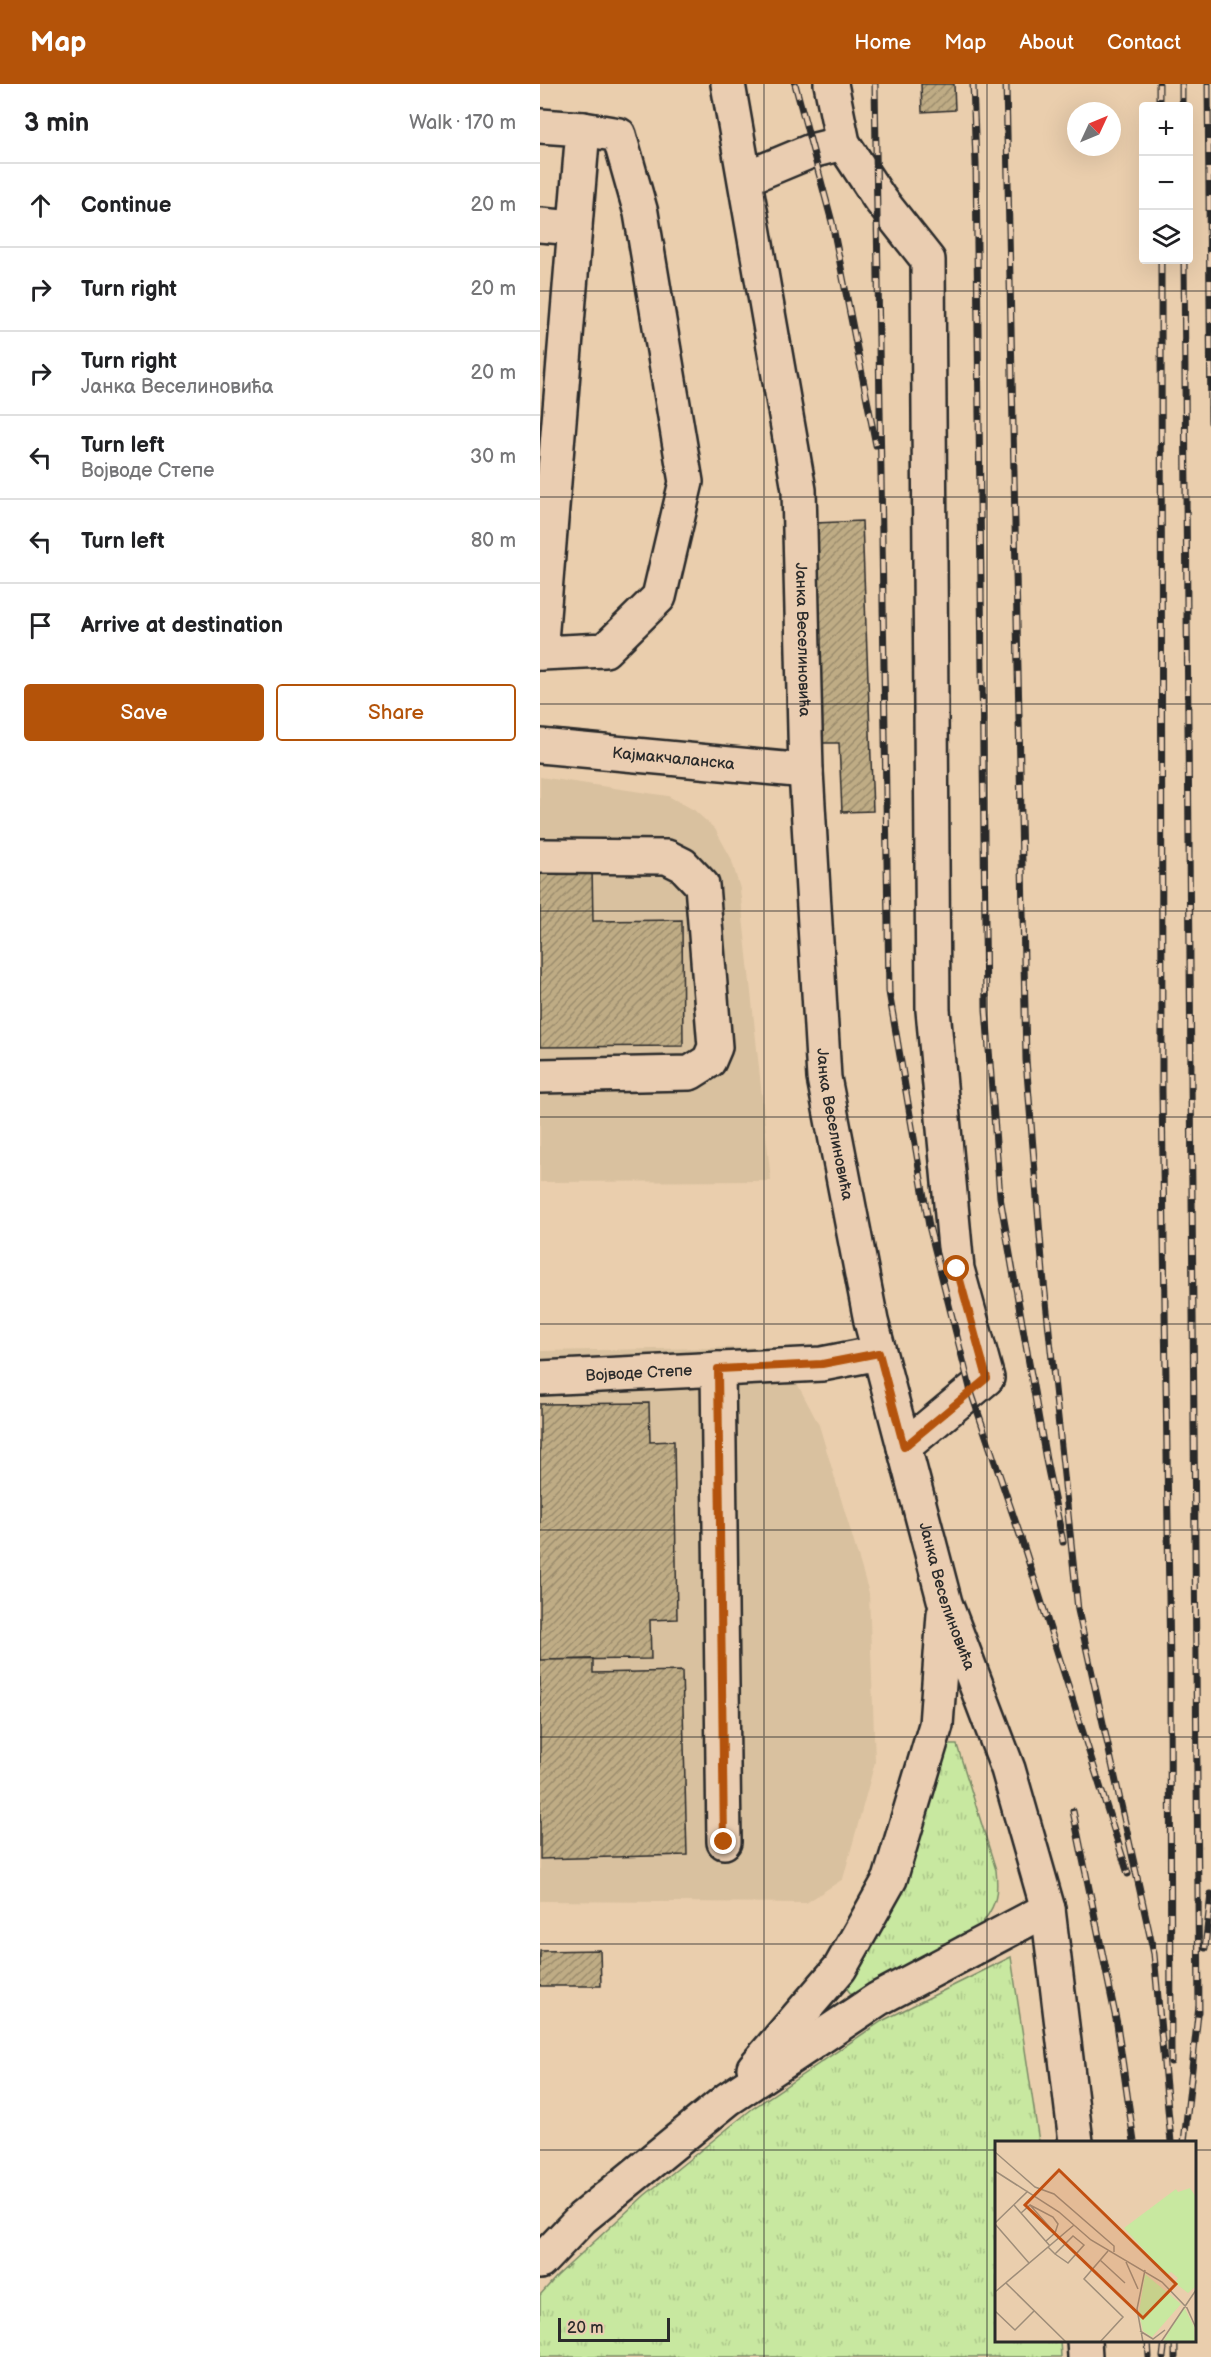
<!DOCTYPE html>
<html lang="en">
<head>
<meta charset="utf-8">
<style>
	body { margin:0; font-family:"Balsamiq Sans",sans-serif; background:#f6f6f6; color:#202124 }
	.controls { position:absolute; right:18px; top:18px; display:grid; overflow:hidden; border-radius:6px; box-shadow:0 6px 24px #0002 }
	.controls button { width:54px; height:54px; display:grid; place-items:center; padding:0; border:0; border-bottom:2px solid #e0e0e0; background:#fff; color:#202124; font:30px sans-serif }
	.compass { position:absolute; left:527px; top:18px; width:54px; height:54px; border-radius:50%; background:#fff; box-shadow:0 6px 24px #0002; rotate:46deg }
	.scale { position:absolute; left:18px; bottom:15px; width:112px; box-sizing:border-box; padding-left:6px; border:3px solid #2b2b2b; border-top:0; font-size:16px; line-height:21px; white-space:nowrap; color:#2b2b2b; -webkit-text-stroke:4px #eacdb1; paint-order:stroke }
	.stop { position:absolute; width:18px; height:18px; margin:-14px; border:4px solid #b45309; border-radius:50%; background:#fff }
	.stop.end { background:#b45309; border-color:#fff; box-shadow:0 2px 6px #0008 }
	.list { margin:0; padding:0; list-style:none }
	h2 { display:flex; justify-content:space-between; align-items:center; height:78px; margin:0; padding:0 24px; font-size:26px }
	h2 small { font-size:20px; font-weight:400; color:#757577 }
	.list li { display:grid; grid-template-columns:39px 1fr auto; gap:18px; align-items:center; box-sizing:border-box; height:84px; padding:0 24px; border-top:2px solid #e0e0e0 }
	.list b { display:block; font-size:22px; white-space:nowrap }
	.list p { margin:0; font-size:20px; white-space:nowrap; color:#757577 }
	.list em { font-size:20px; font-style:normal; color:#757577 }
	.actions { display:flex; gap:12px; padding:18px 24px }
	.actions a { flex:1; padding:14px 0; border:2px solid #b45309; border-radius:6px; text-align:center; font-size:21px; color:#b45309 }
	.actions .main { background:#b45309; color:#fff }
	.icon { flex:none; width:33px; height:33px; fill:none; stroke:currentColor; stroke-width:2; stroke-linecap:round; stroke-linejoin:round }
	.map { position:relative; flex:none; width:671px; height:2273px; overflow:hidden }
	header { display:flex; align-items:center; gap:36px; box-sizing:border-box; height:84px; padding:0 30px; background:#b45309; color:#fff }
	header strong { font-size:28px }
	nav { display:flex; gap:33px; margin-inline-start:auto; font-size:21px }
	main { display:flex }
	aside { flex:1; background:#fff }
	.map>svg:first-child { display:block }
	.built { fill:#d9c19f }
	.grass { fill:url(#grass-tufts); stroke:#7a8a66; stroke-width:1.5 }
	.building { fill:url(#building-hatch); stroke:#2b2b2b; stroke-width:1.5 }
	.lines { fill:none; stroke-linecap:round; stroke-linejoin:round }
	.minor-casing { stroke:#2b2b2b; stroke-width:38 }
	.major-casing { stroke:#2b2b2b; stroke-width:38 }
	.minor { stroke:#eacdb1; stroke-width:33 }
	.major { stroke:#eacdb1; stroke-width:33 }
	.rail-casing { stroke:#2b2b2b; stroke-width:7 }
	.rail { stroke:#eacdb1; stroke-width:4.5; stroke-dasharray:14; stroke-linecap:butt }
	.route { stroke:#b45309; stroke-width:8 }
	.grid { fill:none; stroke:#2b2b2b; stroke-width:1.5; stroke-opacity:0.55 }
	.labels { text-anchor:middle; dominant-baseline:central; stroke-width:4.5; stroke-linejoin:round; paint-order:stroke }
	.street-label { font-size:16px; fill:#2b2b2b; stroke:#eacdb1 }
	.inset-road { fill:none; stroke:#9e8d79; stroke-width:1.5 }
	.view { fill:#c25012; fill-opacity:0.15; stroke:#c25012; stroke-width:3 }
	.inset-edge { fill:none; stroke:#2b2b2b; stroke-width:3 }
</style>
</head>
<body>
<header>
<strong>Map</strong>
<nav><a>Home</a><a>Map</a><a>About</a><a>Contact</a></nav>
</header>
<main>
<aside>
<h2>3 min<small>Walk · 170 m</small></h2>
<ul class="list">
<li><svg class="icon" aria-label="ahead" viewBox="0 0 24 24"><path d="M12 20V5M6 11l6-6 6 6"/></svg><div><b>Continue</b></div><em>20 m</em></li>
<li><svg class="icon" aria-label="right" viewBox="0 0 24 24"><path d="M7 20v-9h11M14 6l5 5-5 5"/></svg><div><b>Turn right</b></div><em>20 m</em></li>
<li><svg class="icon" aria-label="right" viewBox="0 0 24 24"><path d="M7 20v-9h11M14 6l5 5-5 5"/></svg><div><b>Turn right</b><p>Јанка Веселиновића</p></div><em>20 m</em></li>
<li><svg class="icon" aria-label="left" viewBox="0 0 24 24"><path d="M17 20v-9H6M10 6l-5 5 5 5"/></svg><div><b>Turn left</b><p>Војводе Степе</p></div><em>30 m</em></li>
<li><svg class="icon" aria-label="left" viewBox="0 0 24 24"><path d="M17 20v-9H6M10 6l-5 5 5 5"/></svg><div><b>Turn left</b></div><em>80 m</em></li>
<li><svg class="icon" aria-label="arrive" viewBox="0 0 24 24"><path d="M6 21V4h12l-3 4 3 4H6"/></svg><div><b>Arrive at destination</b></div></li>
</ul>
<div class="actions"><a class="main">Save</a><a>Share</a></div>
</aside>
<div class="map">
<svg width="671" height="2273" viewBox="0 0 671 2273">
	<defs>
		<pattern id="grass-tufts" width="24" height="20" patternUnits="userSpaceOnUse" patternTransform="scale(1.5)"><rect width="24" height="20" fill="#c8e8a0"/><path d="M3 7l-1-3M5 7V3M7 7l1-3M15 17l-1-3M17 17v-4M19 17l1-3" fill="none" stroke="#acc78a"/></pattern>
		<pattern id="building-hatch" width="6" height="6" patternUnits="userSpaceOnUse" patternTransform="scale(1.5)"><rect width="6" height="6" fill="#bfac85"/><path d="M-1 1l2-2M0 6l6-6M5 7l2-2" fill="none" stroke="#9b8c6d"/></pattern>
	</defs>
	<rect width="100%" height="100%" fill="#eacead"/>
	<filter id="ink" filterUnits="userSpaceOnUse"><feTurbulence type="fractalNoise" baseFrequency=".0167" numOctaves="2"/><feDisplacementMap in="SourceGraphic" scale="12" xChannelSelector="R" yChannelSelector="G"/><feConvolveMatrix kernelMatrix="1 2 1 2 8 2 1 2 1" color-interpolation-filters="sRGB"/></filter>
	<g filter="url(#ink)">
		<path class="built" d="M0,693L128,712L154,726L175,745L191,774L200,805L231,1097L0,1098Z
			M238,1263L279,1341L329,1509L335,1678L303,1795L266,1819L0,1817V1267Z"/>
		<path class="grass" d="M403,1661H417L456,1786C459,1814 455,1823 438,1845L315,1915L304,1901L334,1860L361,1803Z
			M471,1873L499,2058H457V2256L520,2257L521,2273H0V2211L17,2192L105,2111L212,2025L342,1937Z"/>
		<path class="building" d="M381,0H414L415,26L382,28Z
			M322,437L333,727L302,728L299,659H282L275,439Z
			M0,783H52L53,837L142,836L143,962L0,963Z
			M109,1319L110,1358L134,1357L137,1535L110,1536L111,1575L0,1576V1320Z
			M53,1575V1589L142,1587L147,1771L0,1775V1576Z
			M60,1866L61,1902H0V1867Z"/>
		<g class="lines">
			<defs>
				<g id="minor">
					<path d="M291,0L303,59L339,114L388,176L393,926L417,1185L447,1294L364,1363"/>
					<path d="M0,42L43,45L0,569"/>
					<path d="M206,94L271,67L303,59"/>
					<path d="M0,141L35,144"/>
					<path d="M1,569L65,566L119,513L146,398L101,129L79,51L43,45"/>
					<path id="s1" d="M0,662L266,687"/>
					<path d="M0,772L127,773L143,781L162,801L175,963L169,977L150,989L0,992"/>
					<path d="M178,1285L184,1758"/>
					<path id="s2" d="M0,1294L282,1280L339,1269"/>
				</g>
				<g id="major">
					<path id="s3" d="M188,0L259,406L266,687L284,994L331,1237L405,1519L468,1685L508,1825L536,2058"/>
					<path d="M214,1984L300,1884L350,1795L396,1641L404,1530"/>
					<path d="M0,2178L42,2134L188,2015L338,1915L508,1825"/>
					<path d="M544,2256L545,2273"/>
				</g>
			</defs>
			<use href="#minor" class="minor-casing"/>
			<use href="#major" class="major-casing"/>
			<use href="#minor" class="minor"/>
			<use href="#major" class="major"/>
			<defs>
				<path id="rail" d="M255,0L292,138L336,361
					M335,0L349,908L389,1142L431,1308L483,1460L588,1790
					M433,0L436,79L446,925L460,1113L506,1376L523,1458
					M466,0L486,976L503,1189L538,1526L614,1870L631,2058
					M619,0V22
					M642,0V22
					M668,0L671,338
					M621,176L622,1008L630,1586L631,1978
					M644,176L659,1928
					M533,1727L577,1940L594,2058
					M665,1864L671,1810
					M644,2058L659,1921
					M608,2256L609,2273
					M635,2256V2273
					M623,2273L625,2256"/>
			</defs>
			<use href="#rail" class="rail-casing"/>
			<use href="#rail" class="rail"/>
		</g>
	</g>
	<g class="lines" filter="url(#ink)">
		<path class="route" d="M184,1758L178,1285L282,1280L339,1269L364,1363L447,1294L417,1185"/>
	</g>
	<path class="grid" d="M224,0V2273M447,0V2273M0,207H671M0,413H671M0,620H671M0,827H671M0,1033H671M0,1240H671M0,1446H671M0,1653H671M0,1860H671M0,2066H457M654,2066H671"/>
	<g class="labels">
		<g class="street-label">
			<text stroke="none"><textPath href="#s3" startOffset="562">Јанка Веселиновића</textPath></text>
			<text stroke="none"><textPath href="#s1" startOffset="134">Кајмакчаланска</textPath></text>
			<text stroke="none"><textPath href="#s3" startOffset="1048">Јанка Веселиновића</textPath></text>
			<text stroke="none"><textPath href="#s2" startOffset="99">Војводе Степе</textPath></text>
			<text stroke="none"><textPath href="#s3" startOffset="1534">Јанка Веселиновића</textPath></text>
		</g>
	</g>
	<g transform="translate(455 2057)">
		<rect width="201" height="201" fill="#eacead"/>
		<path d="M150,133L186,163L157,196L148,190L144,172ZM189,166L199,185L200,201H168Z" fill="#c8e8a0"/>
		<path d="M195,47L201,56V145L193,152L180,142L183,137L176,131L172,134L129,87L181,48L183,51Z" fill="#c8e8a0"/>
		<path class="inset-road" d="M0,11L40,46L59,53L119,105V111M0,30L64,71L96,99L167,141L192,167L201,187M19,64L55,105M35,64L58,76L63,83L60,92M26,72L35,64L50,81L60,92L51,100M0,82L33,50M0,83L34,122M53,106L60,113L78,95L89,104L73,122L60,113M105,119L130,142M131,121L143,148M11,142L71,201M0,151L79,84M0,170L20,189L39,170M145,190L158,198L170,189M105,201L128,176L89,138L113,110M148,201L142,168L150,129M166,201L201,149"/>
		<path class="view" d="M64,29L181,143L148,177L30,64Z"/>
		<rect width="201" height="201" class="inset-edge"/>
	</g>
</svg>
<div class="controls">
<button>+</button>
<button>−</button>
<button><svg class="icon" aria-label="layers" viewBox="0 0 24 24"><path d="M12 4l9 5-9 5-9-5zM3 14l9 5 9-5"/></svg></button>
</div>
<svg class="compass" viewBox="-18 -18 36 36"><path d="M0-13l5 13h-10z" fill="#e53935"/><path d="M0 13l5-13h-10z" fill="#757577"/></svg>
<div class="scale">20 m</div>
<div class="stop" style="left:417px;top:1185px"></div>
<div class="stop end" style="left:184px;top:1758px"></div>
</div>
</main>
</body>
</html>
